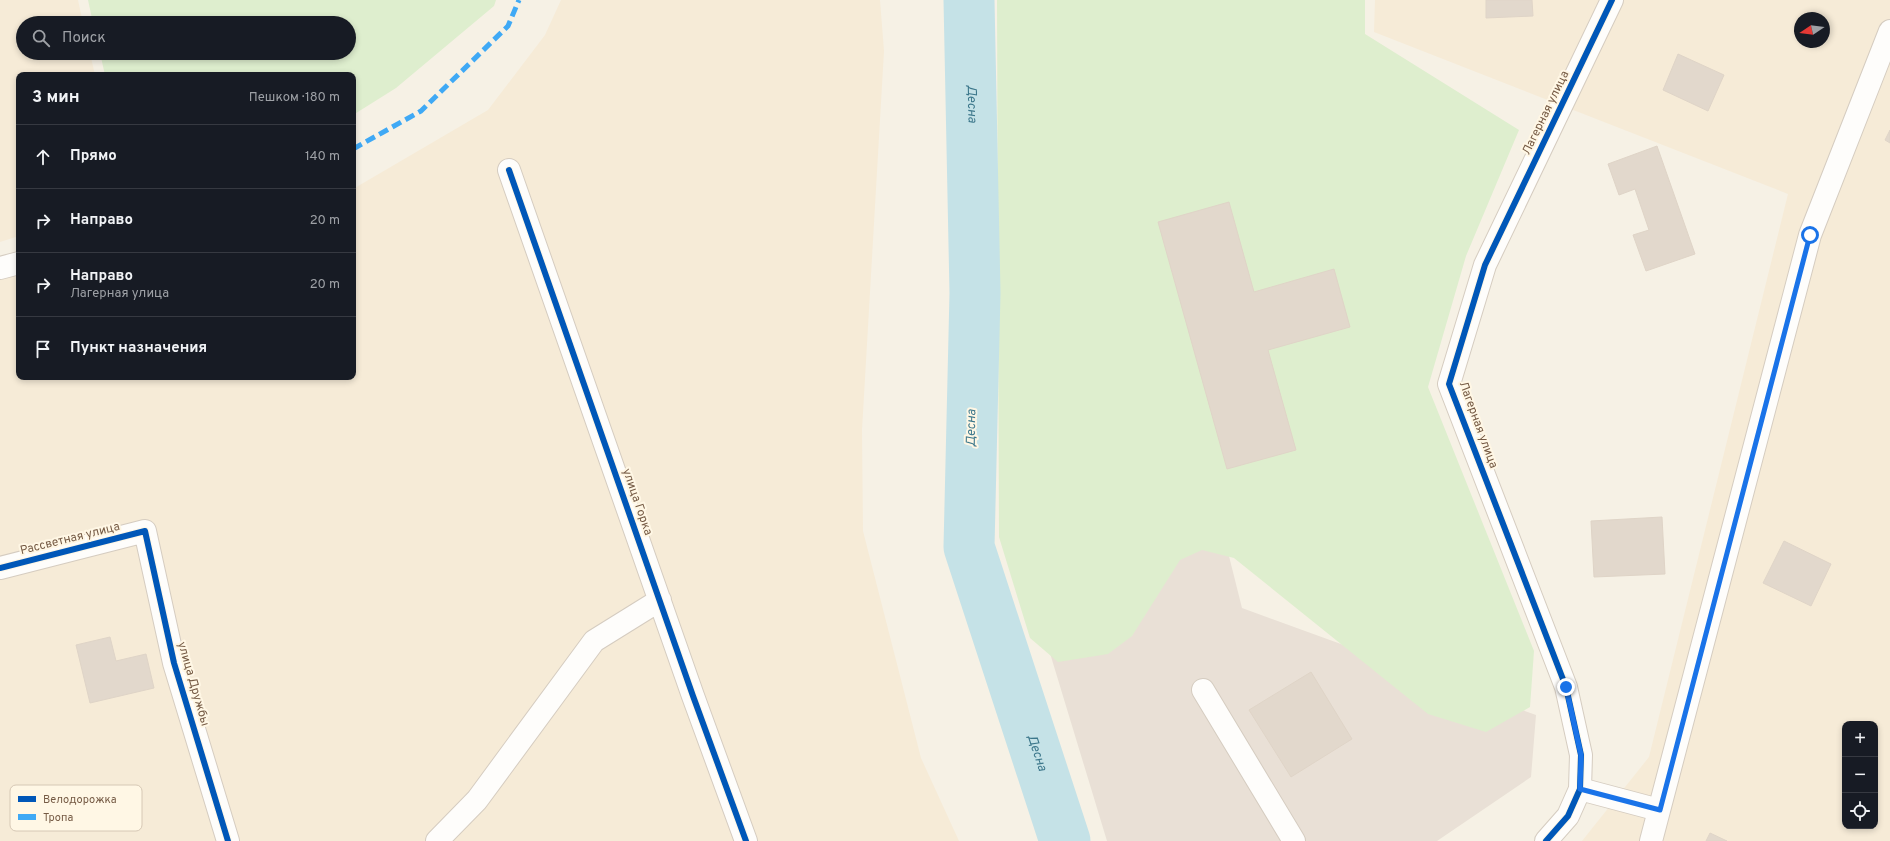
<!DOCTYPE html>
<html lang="ru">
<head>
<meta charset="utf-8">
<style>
	body { margin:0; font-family:Overpass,sans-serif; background:#242831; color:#f1f3f6 }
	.controls { position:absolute; right:12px; bottom:12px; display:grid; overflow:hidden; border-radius:8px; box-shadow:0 2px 6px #0003 }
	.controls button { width:36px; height:36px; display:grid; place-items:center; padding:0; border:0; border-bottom:1px solid #363941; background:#171b24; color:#f1f3f6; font:20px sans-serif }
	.compass { position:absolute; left:1794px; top:12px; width:36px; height:36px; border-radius:50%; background:#171b24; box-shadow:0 2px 6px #0003; rotate:257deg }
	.stop { position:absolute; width:12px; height:12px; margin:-9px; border:3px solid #1a73e8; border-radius:50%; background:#fff }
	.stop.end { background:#1a73e8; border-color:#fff; box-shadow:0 1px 4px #0008 }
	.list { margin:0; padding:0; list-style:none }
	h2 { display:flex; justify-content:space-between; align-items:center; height:52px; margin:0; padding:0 16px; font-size:17px }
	h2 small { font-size:13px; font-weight:400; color:#9ea1a6 }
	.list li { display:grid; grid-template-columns:26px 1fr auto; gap:12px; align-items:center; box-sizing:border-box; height:64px; padding:0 16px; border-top:1px solid #363941 }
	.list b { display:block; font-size:15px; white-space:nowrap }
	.list p { margin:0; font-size:13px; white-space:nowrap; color:#9ea1a6 }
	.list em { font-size:13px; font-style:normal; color:#9ea1a6 }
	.icon { flex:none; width:22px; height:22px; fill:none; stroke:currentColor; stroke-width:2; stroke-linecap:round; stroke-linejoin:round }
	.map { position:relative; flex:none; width:1890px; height:841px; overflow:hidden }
	.search { position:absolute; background:#171b24; box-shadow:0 2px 6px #0003; left:16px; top:16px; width:340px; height:44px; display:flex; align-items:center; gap:10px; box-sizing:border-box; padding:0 14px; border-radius:22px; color:#9ea1a6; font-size:15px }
	.panel { position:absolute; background:#171b24; box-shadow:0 2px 6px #0003; left:16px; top:72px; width:340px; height:308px; border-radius:8px }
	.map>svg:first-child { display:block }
	.residential { fill:#f6ebd7; fill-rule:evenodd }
	.industrial { fill:#e9e0d6 }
	.green { fill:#deeece }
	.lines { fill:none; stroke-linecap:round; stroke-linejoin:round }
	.river { stroke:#c5e2e7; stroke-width:51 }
	.building { fill:#e2d8cc; stroke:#dfd4c7 }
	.minor-casing { stroke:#d5ccc0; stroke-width:24 }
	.minor { stroke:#fefdfb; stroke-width:22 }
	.quiet { stroke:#3fa9f5; stroke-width:5; stroke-dasharray:10 5; stroke-linecap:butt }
	.cycleway-casing { stroke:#fff7e5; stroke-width:8 }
	.cycleway { stroke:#0057b8; stroke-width:6 }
	.route { stroke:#1a73e8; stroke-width:5 }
	.labels { text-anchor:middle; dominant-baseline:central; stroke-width:4; stroke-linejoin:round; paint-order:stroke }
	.street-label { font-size:12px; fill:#755a44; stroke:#fff7e5 }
	.water-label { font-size:13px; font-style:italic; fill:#3c778b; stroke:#fff7e5 }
	.key { fill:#fff7e5; stroke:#d6c8b5; stroke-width:1 }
	.key-label { font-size:11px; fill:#755a44 }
</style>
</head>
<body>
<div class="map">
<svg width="1890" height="841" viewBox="0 0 1890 841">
	<rect width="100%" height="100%" fill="#f6f1e5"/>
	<path class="residential" d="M0,0H78L83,23H23V53H90L95,75H19V236L0,242Z
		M561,0H880L884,51L862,430L863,531L921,758L959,841H0V274L19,269V377H353V189L488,110L545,35Z
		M1375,0H1890V841H1582L1649,757L1788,194L1374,32ZM1800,18H1824V42H1800ZM1845,724H1875V826H1845Z"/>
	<path class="industrial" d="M1133,173L1242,608L1536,715L1531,777L1437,841H1107L1015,538Z"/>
	<path class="green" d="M88,0H496L494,6L396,88L353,115V75H105L100,53H349V23H93Z
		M997,0H1365V34L1519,130L1466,256L1428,387L1534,651L1530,707L1486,732L1428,714L1234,558L1202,550L1180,560L1132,636L1108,654L1058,662L1030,638L999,537Z"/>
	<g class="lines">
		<path class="river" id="s1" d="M969,0L975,293L969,547L1065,841"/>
	</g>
	<path class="building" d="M1486,0H1532L1533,16L1486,18Z
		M1678,54L1724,75L1708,111L1663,90Z
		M1890,130V143L1885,140Z
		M1657,146L1695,254L1646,271L1633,235L1649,230L1635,189L1619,195L1608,164Z
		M1229,202L1254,292L1334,269L1350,327L1268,350L1296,450L1227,469L1158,222Z
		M1662,517L1665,574L1594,577L1591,521Z
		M1784,541L1831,564L1811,606L1763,583Z
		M110,637L116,661L146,654L154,688L90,703L76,645Z
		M1311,672L1352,739L1291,777L1249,710Z
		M1710,833L1727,841H1706Z"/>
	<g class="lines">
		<defs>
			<path id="minor" d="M509,170L693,696L746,841
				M0,268L19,263
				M0,568L145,531L174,663L228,841
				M1203,690L1294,841
				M1580,789L1659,810
				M437,841L477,800L594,641L660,600
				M1546,841L1568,816L1580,789L1581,755L1566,687L1449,384L1485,265L1612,0
				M1651,841L1810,235L1890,31"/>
		</defs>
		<use href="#minor" class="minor-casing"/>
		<use href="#minor" class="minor"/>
		<path class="quiet" d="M353,149L421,111L508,26L519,0"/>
		<defs>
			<path id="cycleway" d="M509,170L693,696L746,841
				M0,568L145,531L174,663L228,841
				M1546,841L1568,816L1580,789L1581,755L1566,687L1449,384L1485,265L1612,0"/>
		</defs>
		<use href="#cycleway" class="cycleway-casing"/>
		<use href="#cycleway" class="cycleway"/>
	</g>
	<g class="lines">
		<path class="route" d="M1566,687L1581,755L1580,789L1660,810L1810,235"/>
	</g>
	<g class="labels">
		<g class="street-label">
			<text transform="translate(1546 113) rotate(-64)">Лагерная улица</text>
			<text transform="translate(1478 425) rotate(70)">Лагерная улица</text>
			<text transform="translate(637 502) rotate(71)">улица Горка</text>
			<text transform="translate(70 539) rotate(-14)">Рассветная улица</text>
			<text transform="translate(193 684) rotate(74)">улица Дружбы</text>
		</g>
		<g class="water-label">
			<text stroke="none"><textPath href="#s1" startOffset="104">Десна</textPath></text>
			<text transform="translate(972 428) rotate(-89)">Десна</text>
			<text stroke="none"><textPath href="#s1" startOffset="764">Десна</textPath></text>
		</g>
	</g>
	<rect x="10" y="785" width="132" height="46" rx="6" class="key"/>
	<rect x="18" y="796" width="18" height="6" fill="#0057b8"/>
	<rect x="18" y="814" width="18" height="6" fill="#3fa9f5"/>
	<g class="key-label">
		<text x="43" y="803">Велодорожка</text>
		<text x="43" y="821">Тропа</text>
	</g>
</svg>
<div class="controls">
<button>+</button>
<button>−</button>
<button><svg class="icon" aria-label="locate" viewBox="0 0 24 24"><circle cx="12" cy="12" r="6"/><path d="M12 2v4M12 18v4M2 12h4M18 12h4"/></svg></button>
</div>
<svg class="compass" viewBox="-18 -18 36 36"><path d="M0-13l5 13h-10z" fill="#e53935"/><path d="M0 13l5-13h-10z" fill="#9ea1a6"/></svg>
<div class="stop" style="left:1810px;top:235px"></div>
<div class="stop end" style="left:1566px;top:687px"></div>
<div class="search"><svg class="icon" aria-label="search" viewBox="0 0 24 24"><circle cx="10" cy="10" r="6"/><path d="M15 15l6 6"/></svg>Поиск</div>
<section class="panel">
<h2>3 мин<small>Пешком · 180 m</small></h2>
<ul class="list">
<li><svg class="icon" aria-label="ahead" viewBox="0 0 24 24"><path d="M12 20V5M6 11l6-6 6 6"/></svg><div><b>Прямо</b></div><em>140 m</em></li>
<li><svg class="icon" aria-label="right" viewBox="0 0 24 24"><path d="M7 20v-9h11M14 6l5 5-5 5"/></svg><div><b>Направо</b></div><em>20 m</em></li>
<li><svg class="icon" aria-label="right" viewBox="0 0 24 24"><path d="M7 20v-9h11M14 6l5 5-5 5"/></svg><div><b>Направо</b><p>Лагерная улица</p></div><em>20 m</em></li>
<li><svg class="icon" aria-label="arrive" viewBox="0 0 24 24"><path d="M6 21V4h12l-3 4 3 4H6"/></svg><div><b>Пункт назначения</b></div></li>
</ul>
</section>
</div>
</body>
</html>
